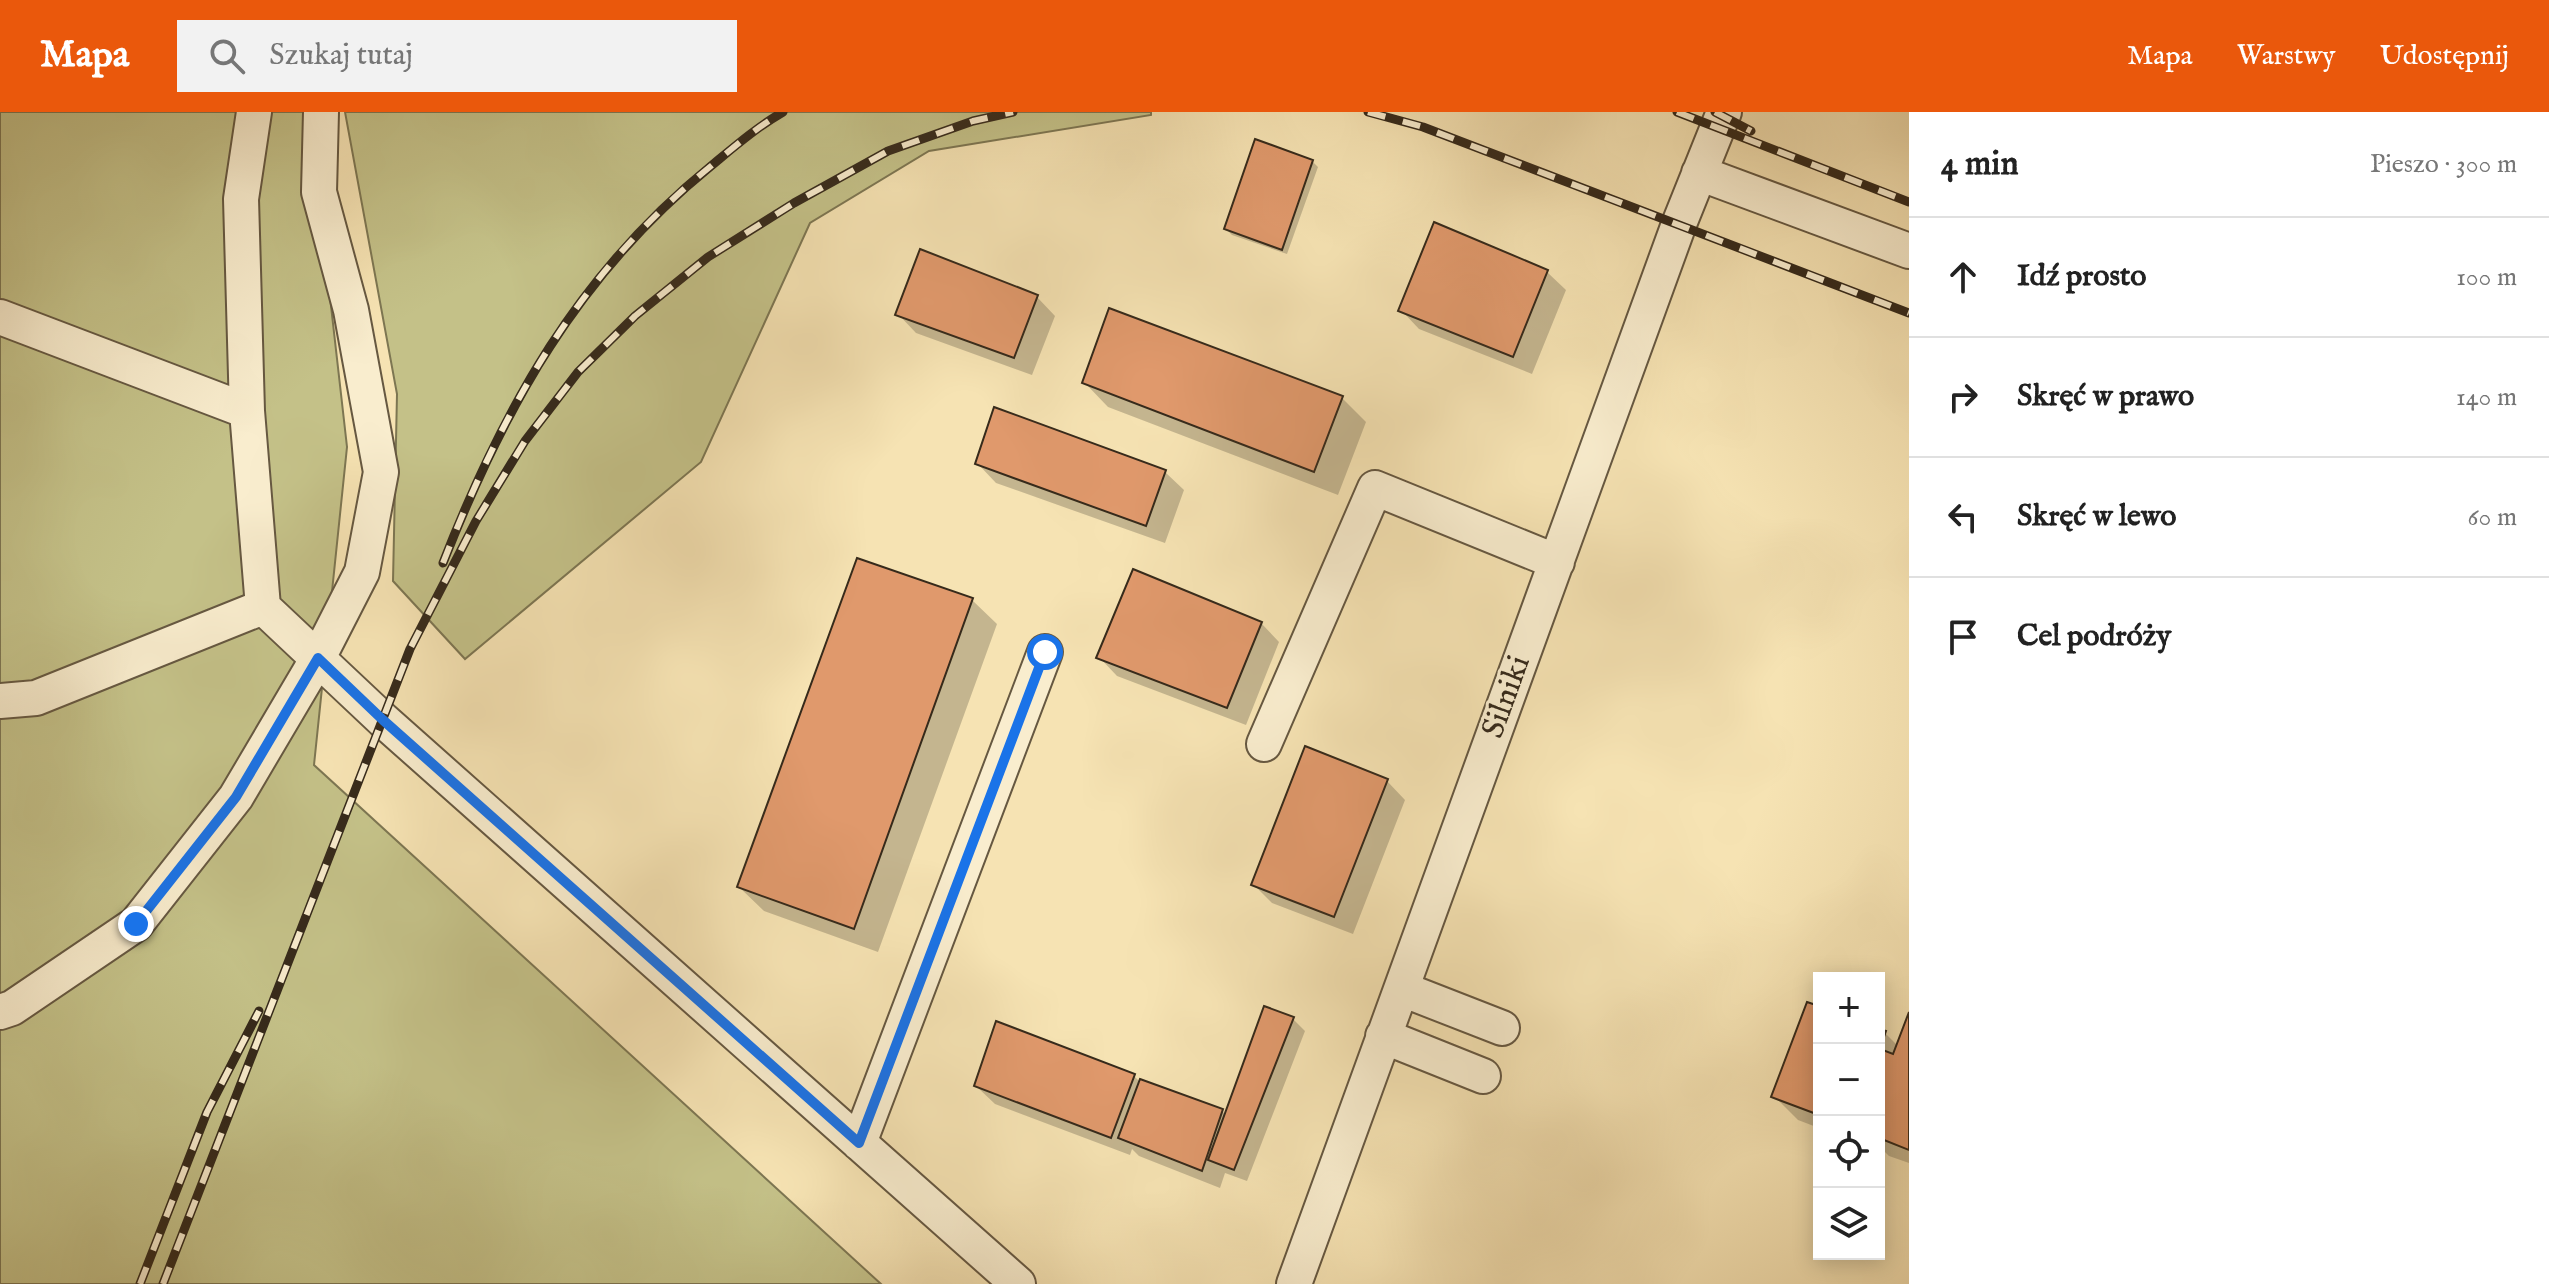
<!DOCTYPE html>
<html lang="pl">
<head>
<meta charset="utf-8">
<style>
	body { margin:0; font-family:"IM FELL English",serif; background:#f2f2f2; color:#222 }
	.controls { position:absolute; right:24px; bottom:24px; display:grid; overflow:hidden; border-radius:0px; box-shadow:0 4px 20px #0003 }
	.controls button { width:72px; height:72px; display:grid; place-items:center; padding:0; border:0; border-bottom:2px solid #e0e0e0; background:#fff; color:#222; font:40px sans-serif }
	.stop { position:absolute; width:24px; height:24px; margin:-18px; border:6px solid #1a73e8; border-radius:50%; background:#fff }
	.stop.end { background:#1a73e8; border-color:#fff; box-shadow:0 2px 8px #0008 }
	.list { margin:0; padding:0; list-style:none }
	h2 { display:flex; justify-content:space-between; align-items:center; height:104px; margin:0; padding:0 32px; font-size:34px }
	h2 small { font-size:26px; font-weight:400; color:#767676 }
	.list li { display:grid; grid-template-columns:52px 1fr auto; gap:24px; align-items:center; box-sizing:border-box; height:120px; padding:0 32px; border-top:2px solid #e0e0e0 }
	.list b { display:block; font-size:30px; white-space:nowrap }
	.list em { font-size:26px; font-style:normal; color:#767676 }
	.icon { flex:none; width:44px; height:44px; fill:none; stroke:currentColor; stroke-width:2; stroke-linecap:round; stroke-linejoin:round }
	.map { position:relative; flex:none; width:1909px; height:1172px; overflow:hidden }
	header { display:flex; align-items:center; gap:48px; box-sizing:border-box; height:112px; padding:0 40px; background:#ea580c; color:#fff }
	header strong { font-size:38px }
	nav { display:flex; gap:44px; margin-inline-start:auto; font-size:28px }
	.search { width:560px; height:72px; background:#f2f2f2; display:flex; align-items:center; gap:20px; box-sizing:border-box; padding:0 28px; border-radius:0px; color:#767676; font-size:30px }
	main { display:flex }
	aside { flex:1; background:#fff }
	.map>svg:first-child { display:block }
	.green { fill:#c4c188; stroke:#7d7652; stroke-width:2 }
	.shadow { fill:#0003 }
	.building { fill:#e0996c; stroke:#362a1b; stroke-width:2 }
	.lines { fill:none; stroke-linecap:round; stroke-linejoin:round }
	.minor-casing { stroke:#665841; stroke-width:38 }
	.minor { stroke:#f9edce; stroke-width:34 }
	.rail-casing { stroke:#362a1b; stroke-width:9 }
	.rail { stroke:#f9edce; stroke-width:6; stroke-dasharray:18; stroke-linecap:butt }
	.route { stroke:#1a73e8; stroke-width:10 }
	.labels { text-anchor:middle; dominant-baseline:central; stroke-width:6; stroke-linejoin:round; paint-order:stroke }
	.street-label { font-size:32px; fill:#362a1b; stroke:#f9edce }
</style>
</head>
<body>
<header>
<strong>Mapa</strong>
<div class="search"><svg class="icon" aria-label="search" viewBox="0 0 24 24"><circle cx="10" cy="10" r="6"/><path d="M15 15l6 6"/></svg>Szukaj tutaj</div>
<nav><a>Mapa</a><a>Warstwy</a><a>Udostępnij</a></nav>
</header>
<main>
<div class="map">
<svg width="1909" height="1172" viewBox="0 0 1909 1172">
	<rect width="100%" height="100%" fill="#f6e3b3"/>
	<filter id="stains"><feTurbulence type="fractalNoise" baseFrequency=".0025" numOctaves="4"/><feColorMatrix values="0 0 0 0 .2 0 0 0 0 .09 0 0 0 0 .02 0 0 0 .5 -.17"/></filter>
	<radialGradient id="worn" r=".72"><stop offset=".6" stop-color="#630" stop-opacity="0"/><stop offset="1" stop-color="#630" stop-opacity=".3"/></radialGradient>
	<path class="green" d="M0,0H309L347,335L314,653L881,1172H0Z
		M345,0H1151V3L929,39L810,111L701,350L465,547L393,469L397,282Z"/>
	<path class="shadow" d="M1312,49L1318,55L1287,142L1232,123L1226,117Z
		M1547,160L1566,178L1532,262L1419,217L1401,198Z
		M1037,185L1055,204L1032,263L916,221L898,202Z
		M1084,270L1342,286L1366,310L1338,383L1108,295Z
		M978,352L1165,360L1184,378L1165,431L996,371Z
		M972,488L997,512L878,840L764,799L739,775Z
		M1261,511L1279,530L1246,613L1117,564L1099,545Z
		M1387,669L1405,688L1353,822L1272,791L1253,772Z
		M1819,896V1016L1798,1008L1774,984Z
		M1909,905V1051L1889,1044L1879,1034V919L1885,921L1898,934Z
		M1293,907L1305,919L1247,1069L1225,1061L1220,1076L1139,1044L1132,1037L1130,1043L995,992L976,974L1133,963L1141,971L1222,999L1226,1003Z"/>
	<path class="building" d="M1255,27L1313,48L1282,138L1224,117Z
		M1434,110L1548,158L1513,245L1398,199Z
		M920,137L1038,183L1014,246L895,203Z
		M1109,196L1343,284L1314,360L1082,271Z
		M994,295L1166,358L1146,414L975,352Z
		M857,446L973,486L854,817L737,775Z
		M1133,457L1262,510L1227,596L1096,546Z
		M1305,634L1388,667L1334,805L1251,773Z
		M1807,890L1819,894V1003L1771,985Z
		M1264,894L1294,905L1234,1058L1208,1048Z
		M1909,900V1038L1879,1026V917L1886,919L1880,937L1893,942Z
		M996,909L1135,962L1111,1026L974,974Z
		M1140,967L1223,997L1202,1059L1118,1026Z"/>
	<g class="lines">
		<defs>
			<path id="minor" d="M1699,61L1909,139
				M0,205L247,299L263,495
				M247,299L241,87L254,0
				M0,589L36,586L263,495L383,608L1018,1172
				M1264,632L1375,376L1557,450
				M1402,877L1502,916
				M0,900L12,896L136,812L236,685L318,546L362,460L381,360L351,198L319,80L321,0
				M1383,924L1483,964
				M859,1031L1045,540
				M1294,1172L1679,112L1724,0"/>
		</defs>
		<use href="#minor" class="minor-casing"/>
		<use href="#minor" class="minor"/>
		<defs>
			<path id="rail" d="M1368,0L1423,15L1909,201
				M1677,0L1909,90
				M1715,0L1751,19
				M443,451C504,295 578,162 711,54C734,35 757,15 783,0
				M140,1172L207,1000L259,899
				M163,1172L410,537L476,409L525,329L578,260L635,204L708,145L794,91L888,39L973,9L1013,0"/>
		</defs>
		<use href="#rail" class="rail-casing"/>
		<use href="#rail" class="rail"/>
	</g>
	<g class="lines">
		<path class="route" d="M136,812L236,685L318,546L383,608L859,1031L1045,540"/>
	</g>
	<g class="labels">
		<g class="street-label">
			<text transform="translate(1507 585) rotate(-70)">Silniki</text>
		</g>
	</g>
	<rect width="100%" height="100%" filter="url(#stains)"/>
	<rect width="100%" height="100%" fill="url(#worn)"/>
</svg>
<div class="controls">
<button>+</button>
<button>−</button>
<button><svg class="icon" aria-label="locate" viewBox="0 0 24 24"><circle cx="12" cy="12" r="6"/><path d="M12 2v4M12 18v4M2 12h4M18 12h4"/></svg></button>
<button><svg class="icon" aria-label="layers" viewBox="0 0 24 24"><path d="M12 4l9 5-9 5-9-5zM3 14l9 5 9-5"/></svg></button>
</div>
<div class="stop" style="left:1045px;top:540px"></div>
<div class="stop end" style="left:136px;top:812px"></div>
</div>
<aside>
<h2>4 min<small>Pieszo · 300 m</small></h2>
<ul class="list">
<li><svg class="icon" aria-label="ahead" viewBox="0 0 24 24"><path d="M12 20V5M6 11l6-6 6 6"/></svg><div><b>Idź prosto</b></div><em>100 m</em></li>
<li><svg class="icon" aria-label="right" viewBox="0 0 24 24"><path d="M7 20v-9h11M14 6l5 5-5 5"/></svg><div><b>Skręć w prawo</b></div><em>140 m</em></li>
<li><svg class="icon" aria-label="left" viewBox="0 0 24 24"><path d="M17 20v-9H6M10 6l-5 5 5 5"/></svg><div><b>Skręć w lewo</b></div><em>60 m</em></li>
<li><svg class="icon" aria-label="arrive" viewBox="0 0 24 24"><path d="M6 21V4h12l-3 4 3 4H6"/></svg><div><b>Cel podróży</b></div></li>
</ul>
</aside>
</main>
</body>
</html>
